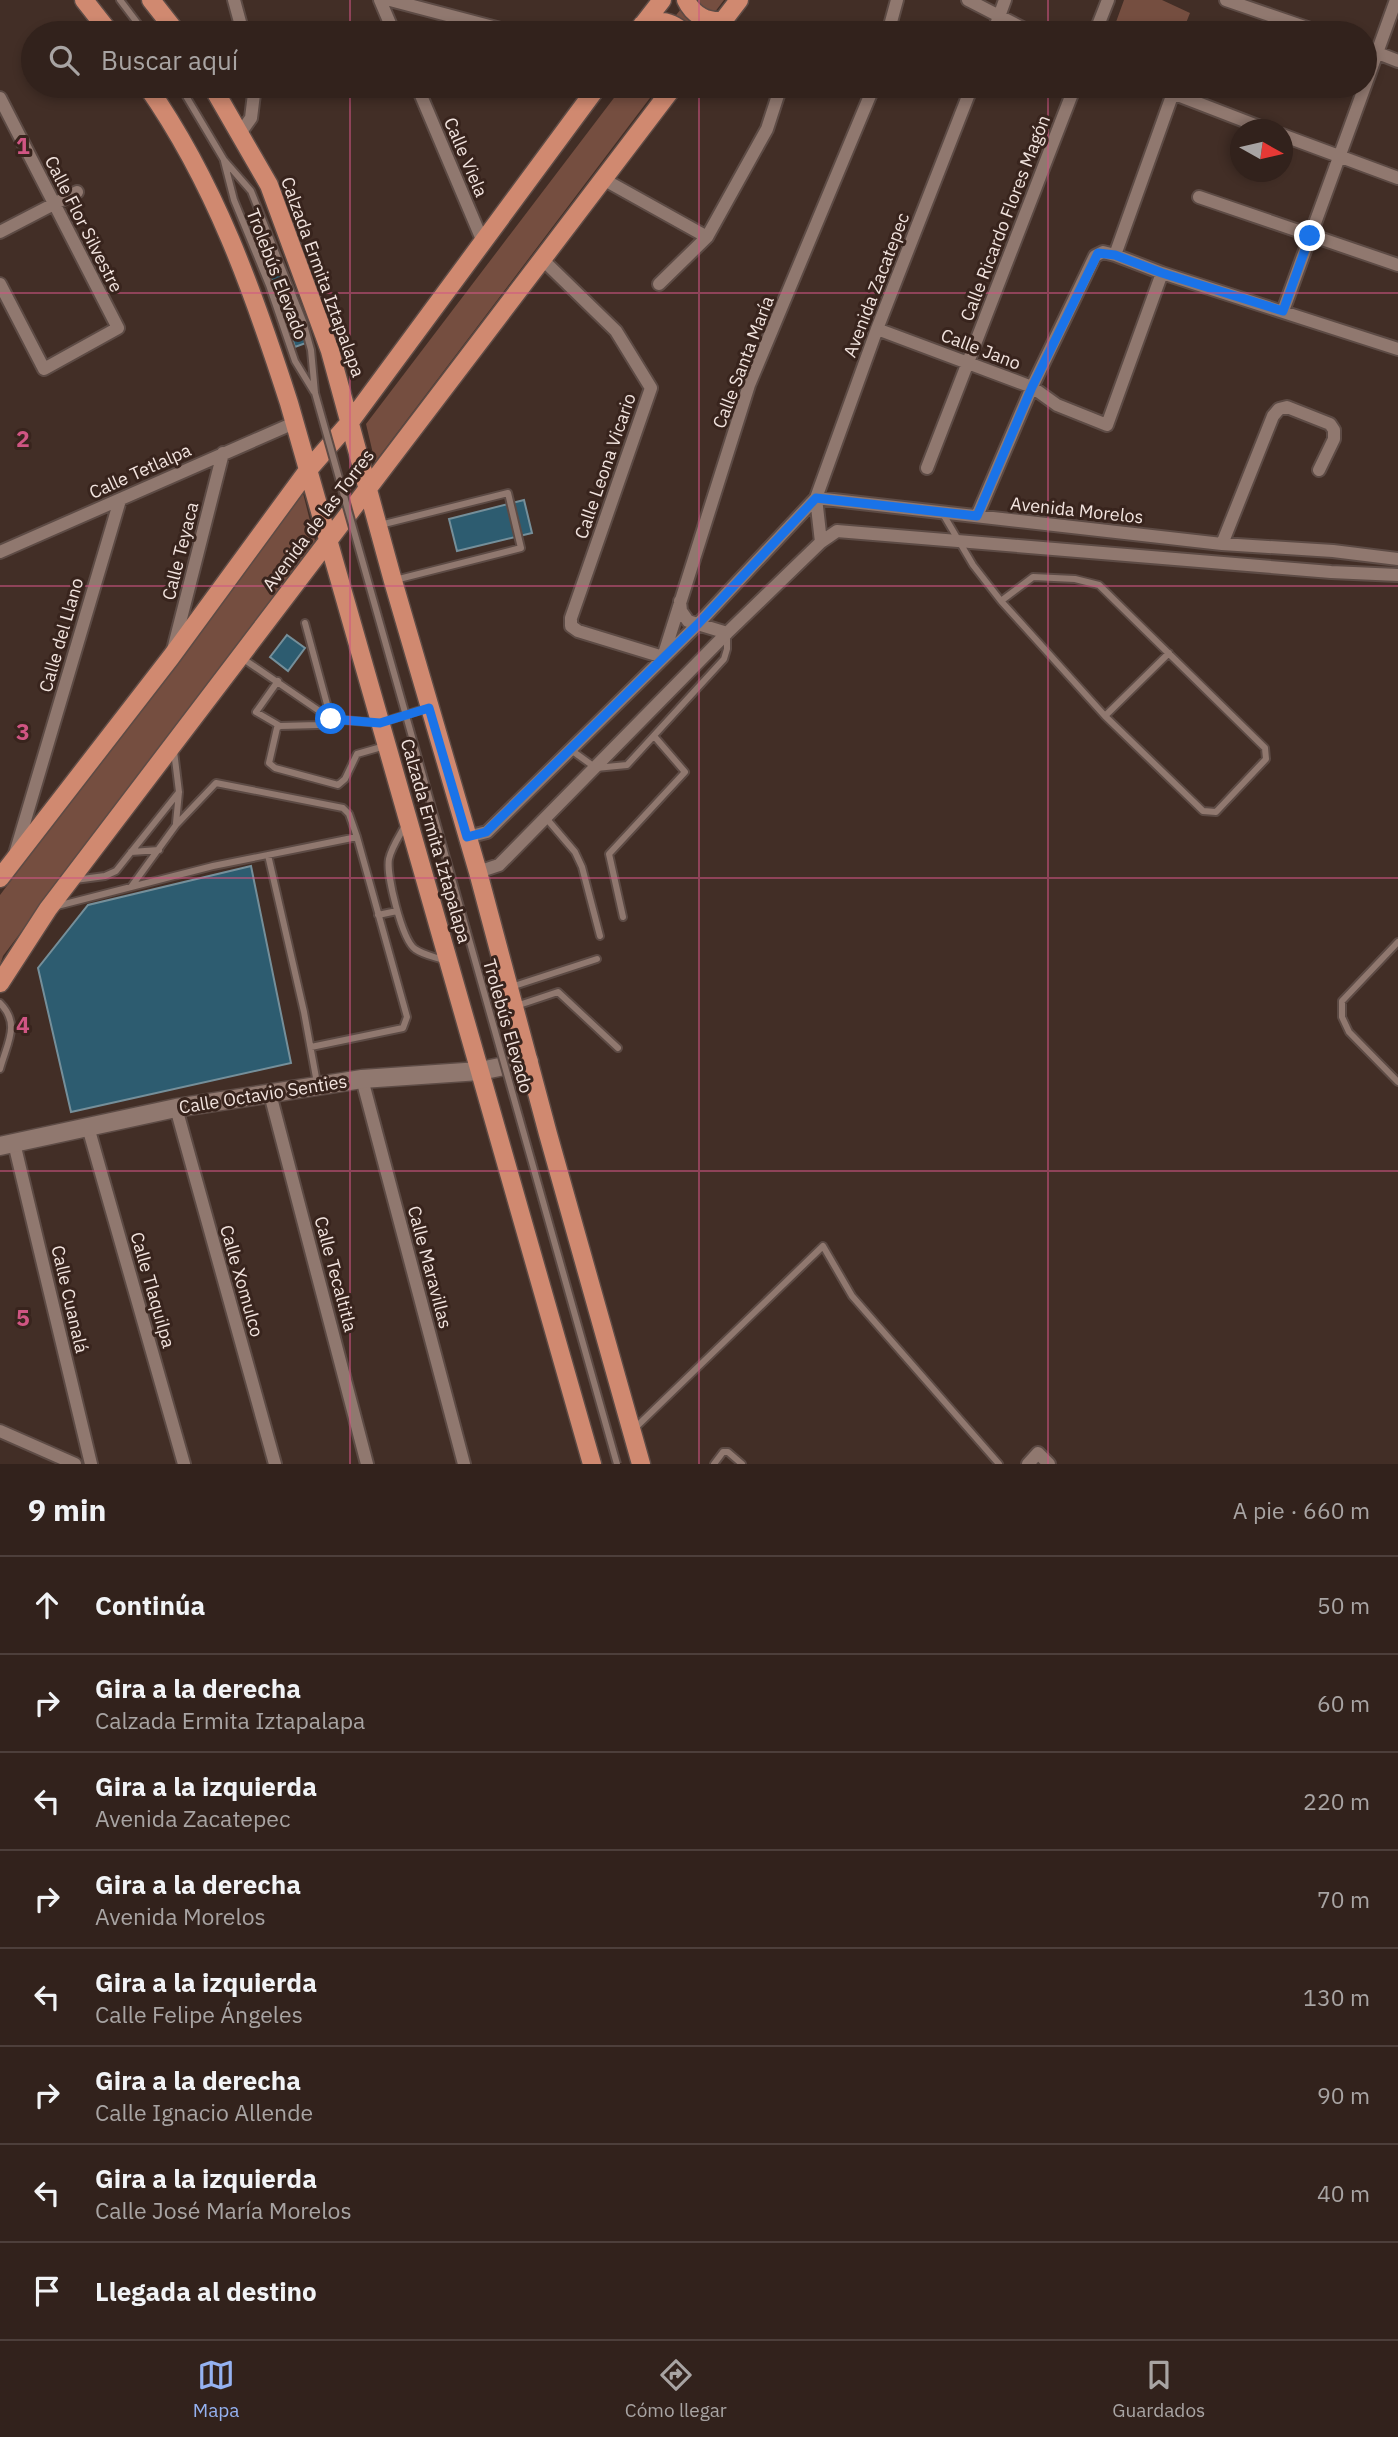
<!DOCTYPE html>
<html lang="es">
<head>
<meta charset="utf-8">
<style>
	body { margin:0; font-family:"IBM Plex Sans",sans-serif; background:#3d2f29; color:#f1f3f6 }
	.compass { position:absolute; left:1230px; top:119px; width:63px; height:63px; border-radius:50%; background:#32221c; box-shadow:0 4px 10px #0003; rotate:98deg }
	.stop { position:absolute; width:21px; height:21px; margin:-16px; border:5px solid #1a73e8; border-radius:50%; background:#fff }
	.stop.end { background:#1a73e8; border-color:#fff; box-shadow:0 2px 7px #0008 }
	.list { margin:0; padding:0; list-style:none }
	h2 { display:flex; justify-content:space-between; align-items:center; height:91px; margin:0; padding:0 28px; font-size:30px }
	h2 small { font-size:23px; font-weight:400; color:#a8a4a3 }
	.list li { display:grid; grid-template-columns:46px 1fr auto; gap:21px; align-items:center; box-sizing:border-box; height:98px; padding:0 28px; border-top:2px solid #4d3f3b }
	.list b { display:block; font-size:26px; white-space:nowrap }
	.list p { margin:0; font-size:23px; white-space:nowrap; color:#a8a4a3 }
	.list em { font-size:23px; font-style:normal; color:#a8a4a3 }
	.icon { flex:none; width:38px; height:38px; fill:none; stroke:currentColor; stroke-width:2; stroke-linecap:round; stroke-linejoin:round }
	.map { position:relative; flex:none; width:1398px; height:1464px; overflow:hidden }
	.search { position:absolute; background:#32221c; box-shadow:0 4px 10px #0003; left:21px; right:21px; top:21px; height:77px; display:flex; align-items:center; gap:18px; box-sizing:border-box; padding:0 24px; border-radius:38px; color:#a8a4a3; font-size:26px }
	.sheet { height:875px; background:#32221c }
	nav { display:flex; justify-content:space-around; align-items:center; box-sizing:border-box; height:98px; border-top:2px solid #4d3f3b; background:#32221c; font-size:19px; color:#a8a4a3 }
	nav a { display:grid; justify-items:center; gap:4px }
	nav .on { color:#95b2f1 }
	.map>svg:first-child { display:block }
	.green { fill:#754e40 }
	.building { fill:#2d5c70; stroke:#758f9a; stroke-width:2 }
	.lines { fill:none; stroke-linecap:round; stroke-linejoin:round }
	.lane-casing { stroke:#5d4b45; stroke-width:10 }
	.street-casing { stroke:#5d4b45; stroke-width:16 }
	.secondary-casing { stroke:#5d4b45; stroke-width:21 }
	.primary-casing { stroke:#5d4b45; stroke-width:21 }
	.lane { stroke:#90786f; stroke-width:6 }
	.street { stroke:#90786f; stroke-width:12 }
	.secondary { stroke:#90786f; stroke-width:18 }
	.primary { stroke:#d08970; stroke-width:18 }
	.lane-bridge-casing { stroke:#5d4b45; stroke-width:10; stroke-linecap:butt }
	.lane-bridge { stroke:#90786f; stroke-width:6 }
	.route { stroke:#1a73e8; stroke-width:9 }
	.grid { fill:none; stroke:#d05583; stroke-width:2; stroke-opacity:0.55 }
	.labels { text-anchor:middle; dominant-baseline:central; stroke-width:6; stroke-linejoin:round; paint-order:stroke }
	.street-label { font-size:18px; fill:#f2e4df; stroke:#38241d }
	.grid-label { font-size:23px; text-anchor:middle; font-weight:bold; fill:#d05583; stroke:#38241d; stroke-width:6; stroke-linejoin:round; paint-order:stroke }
</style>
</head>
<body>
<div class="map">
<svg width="1398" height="1464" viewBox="0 0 1398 1464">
	<rect width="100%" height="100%" fill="#422e26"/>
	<path class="green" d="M688,0H724L699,33H662Z
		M1124,0H1162L1190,13L1182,33H1112Z
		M623,86H659L375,462L366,424Z
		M303,493L315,541L3,956L0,965V895Z"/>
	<path class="building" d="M255,212L294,307L306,343L295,347L273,283L244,216Z
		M524,500L532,533L457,551L449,519Z
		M287,635L305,648L288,671L270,657Z
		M251,866L291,1063L71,1112L38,968L88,905Z"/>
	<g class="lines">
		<defs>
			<path id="lane" d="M120,0L145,33
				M180,86L224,160L251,191L303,321L311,350L315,393
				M224,161L234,200L269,285L295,361L314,392
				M943,514L973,565L1001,601L1105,716L1203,811L1216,812L1266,759L1265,748L1099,585L1075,579L1033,577L1001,601
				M380,525L508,493L521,548L395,580
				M305,623L331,719L318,725L280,726L277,728L269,763L275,768L338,785L345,779L357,754L385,746
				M242,658L331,719L380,723L427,708
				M278,681L256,712L280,726
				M1105,716L1169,653
				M571,750L596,768L627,765L724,659L727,649V634
				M174,751L179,792L176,823
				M546,818L575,852L582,867L600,936
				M406,824C400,835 391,848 389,859C386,874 402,940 415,949C423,955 436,957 446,961
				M131,852L159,850
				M268,855L304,1012L317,1083
				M75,880L105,876L116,871L179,792
				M131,887L176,825L216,783L343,808L349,814L357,837L407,1017L403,1028L311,1047
				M57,906L213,866L357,837
				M378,915L397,911
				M623,917L609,854L685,772L654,736
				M1398,942L1342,1001V1017L1349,1032L1398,1082
				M511,987L597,959
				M0,1003C21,1024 7,1043 0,1069
				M516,1006L558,992L618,1048
				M634,1429L823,1246L852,1296L999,1464
				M714,1464L723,1452H728L742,1464"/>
			<path id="street" d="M234,0L243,33
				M380,0L394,33
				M390,0L516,33
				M968,0L1032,33
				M1226,0L1322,33
				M888,33L897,0
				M993,33L1005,0
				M1095,33L1108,0
				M1365,48L1398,61
				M417,86L483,242
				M1154,86L1268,130
				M1365,86L1396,0
				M0,98L118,328L44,369L0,284
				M241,132L251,118L255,86
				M1282,135L1398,178
				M603,179L707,237
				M1199,197L1398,265
				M0,232L77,192
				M1115,255L1162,273L1398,349
				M542,259L616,331L651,388L571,618V626L578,631L663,657L749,385L874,86
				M659,284L707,237L767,129L781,86
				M1283,311L1365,86
				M877,329L1032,387L1057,405L1107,425L1162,273
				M927,468L1075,86
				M977,516L1032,387L1095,256L1103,252L1115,255L1173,93
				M821,542L816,498L877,329L972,86
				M1222,544L1273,416L1279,409L1287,407L1330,424L1334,430V439L1319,470
				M0,552L294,423
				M680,601L681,611L688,621L727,633
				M173,650L223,453
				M467,837L487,832L699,623L816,498L1222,544L1333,551L1398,559
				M15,854L120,500
				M478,872L499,865L727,633L821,542L837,531L1331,572L1398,575
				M362,1079L464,1464
				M270,1094L367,1464
				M176,1108L275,1464
				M88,1127L184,1464
				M14,1143L91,1464
				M0,1431L75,1464
				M1028,1464L1038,1453L1049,1464"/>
			<path id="secondary" d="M0,1146L176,1108L362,1079L480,1071L529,1061"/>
			<path id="primary" d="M84,0L110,33
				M151,0L177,33
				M686,0C693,15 706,22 722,21
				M642,25C658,19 672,21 684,33
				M641,27L662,0
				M716,30L739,0
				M147,86C215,183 253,291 289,403L592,1464
				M212,86L269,185L330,351L393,581L478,872L548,1134L641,1464
				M0,878L171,657L308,470L350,422L598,86
				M0,983L48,909L674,86"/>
		</defs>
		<use href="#lane" class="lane-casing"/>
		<use href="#street" class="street-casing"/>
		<use href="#secondary" class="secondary-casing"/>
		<use href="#primary" class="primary-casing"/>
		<use href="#lane" class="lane"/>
		<use href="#street" class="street"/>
		<use href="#secondary" class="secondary"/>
		<use href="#primary" class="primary"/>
		<defs>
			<path id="lane-bridge" d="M315,393L617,1464"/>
		</defs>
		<use href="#lane-bridge" class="lane-bridge-casing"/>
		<use href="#lane-bridge" class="lane-bridge"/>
	</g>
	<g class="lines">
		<path class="route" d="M331,719L380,723L429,708L467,837L486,832L699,623L816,498L977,516L1032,387L1098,253L1115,255L1162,273L1283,311L1310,236"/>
	</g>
	<path class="grid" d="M350,0V33M699,0V33M1048,0V33M350,86V1464M699,86V1464M1048,86V1464M0,293H1398M0,586H1398M0,878H1398M0,1171H1398"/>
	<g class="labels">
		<g class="street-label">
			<text transform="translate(466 157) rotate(67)">Calle Viela</text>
			<text transform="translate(1005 218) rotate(-69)">Calle Ricardo Flores Magón</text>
			<text transform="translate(84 224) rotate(63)">Calle Flor Silvestre</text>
			<text transform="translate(277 274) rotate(69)">Trolebús Elevado</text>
			<text transform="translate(323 277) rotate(70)">Calzada Ermita Iztapalapa</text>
			<text transform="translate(876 285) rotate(-69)">Avenida Zacatepec</text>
			<text transform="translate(981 349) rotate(21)">Calle Jano</text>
			<text transform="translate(743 362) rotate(-69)">Calle Santa María</text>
			<text transform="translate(605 466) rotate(-71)">Calle Leona Vicario</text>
			<text transform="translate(140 471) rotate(-24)">Calle Tetlalpa</text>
			<text transform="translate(1077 510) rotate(6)">Avenida Morelos</text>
			<text transform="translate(318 520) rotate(-53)">Avenida de las Torres</text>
			<text transform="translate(180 551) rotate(-76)">Calle Teyaca</text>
			<text transform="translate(61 635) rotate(-74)">Calle del Llano</text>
			<text transform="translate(436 841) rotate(74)">Calzada Ermita Iztapalapa</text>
			<text transform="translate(508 1026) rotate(74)">Trolebús Elevado</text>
			<text transform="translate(263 1094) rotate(-9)">Calle Octavio Senties</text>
			<text transform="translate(430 1267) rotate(75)">Calle Maravillas</text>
			<text transform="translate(336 1274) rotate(75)">Calle Tecaltitla</text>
			<text transform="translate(242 1281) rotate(74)">Calle Xomulco</text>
			<text transform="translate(153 1290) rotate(74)">Calle Tlaquilpa</text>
			<text transform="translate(70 1299) rotate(77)">Calle Cuanalá</text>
		</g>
	</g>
	<g class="grid-label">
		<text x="23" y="154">1</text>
		<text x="23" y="447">2</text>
		<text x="23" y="740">3</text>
		<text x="23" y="1033">4</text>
		<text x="23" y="1326">5</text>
	</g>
</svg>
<svg class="compass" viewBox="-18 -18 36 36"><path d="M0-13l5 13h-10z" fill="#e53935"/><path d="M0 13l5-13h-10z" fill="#a8a4a3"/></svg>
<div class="stop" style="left:331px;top:719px"></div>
<div class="stop end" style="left:1310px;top:236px"></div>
<div class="search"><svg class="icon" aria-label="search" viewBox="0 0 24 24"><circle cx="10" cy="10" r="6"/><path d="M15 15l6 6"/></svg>Buscar aquí</div>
</div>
<section class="sheet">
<h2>9 min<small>A pie · 660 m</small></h2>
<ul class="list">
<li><svg class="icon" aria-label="ahead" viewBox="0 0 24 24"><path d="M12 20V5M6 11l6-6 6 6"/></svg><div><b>Continúa</b></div><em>50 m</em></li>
<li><svg class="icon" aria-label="right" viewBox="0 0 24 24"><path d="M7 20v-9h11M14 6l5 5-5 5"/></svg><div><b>Gira a la derecha</b><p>Calzada Ermita Iztapalapa</p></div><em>60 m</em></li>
<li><svg class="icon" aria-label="left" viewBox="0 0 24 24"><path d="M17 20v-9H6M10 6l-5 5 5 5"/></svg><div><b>Gira a la izquierda</b><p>Avenida Zacatepec</p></div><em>220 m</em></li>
<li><svg class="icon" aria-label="right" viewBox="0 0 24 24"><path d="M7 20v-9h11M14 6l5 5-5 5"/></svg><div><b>Gira a la derecha</b><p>Avenida Morelos</p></div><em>70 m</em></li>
<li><svg class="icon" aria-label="left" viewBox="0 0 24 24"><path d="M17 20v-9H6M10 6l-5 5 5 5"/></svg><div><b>Gira a la izquierda</b><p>Calle Felipe Ángeles</p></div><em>130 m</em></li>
<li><svg class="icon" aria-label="right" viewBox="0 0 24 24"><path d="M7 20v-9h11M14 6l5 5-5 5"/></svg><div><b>Gira a la derecha</b><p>Calle Ignacio Allende</p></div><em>90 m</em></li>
<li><svg class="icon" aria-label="left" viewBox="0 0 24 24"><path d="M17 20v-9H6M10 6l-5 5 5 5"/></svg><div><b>Gira a la izquierda</b><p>Calle José María Morelos</p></div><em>40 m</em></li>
<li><svg class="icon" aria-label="arrive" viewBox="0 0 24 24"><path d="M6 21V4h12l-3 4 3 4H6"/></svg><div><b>Llegada al destino</b></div></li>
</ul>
</section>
<nav>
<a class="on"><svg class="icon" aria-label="map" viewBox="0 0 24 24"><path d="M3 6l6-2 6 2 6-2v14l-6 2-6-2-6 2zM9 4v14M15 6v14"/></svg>Mapa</a>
<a><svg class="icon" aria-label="directions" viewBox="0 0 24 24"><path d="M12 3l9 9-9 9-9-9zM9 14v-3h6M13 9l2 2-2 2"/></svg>Cómo llegar</a>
<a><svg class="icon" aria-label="saved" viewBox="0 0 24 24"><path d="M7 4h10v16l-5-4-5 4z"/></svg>Guardados</a>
</nav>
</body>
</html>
